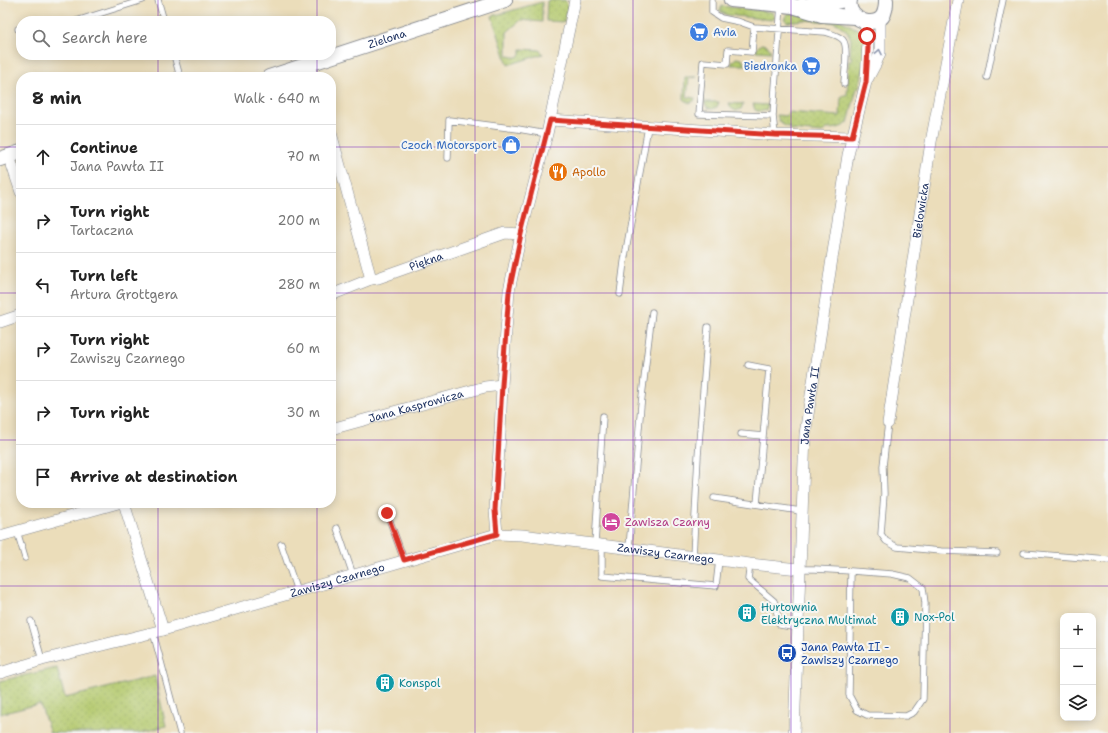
<!DOCTYPE html>
<html lang="en">
<head>
<meta charset="utf-8">
<style>
	body { margin:0; font-family:"Shantell Sans",sans-serif; background:#f6f6f6; color:#222 }
	.controls { position:absolute; right:12px; bottom:12px; display:grid; overflow:hidden; border-radius:8px; box-shadow:0 2px 10px #0003 }
	.controls button { width:36px; height:36px; display:grid; place-items:center; padding:0; border:0; border-bottom:1px solid #e0e0e0; background:#fff; color:#222; font:20px sans-serif }
	.stop { position:absolute; width:12px; height:12px; margin:-9px; border:3px solid #d93025; border-radius:50%; background:#fff }
	.stop.end { background:#d93025; border-color:#fff; box-shadow:0 1px 4px #0008 }
	.list { margin:0; padding:0; list-style:none }
	h2 { display:flex; justify-content:space-between; align-items:center; height:52px; margin:0; padding:0 16px; font-size:17px }
	h2 small { font-size:13px; font-weight:400; color:#767676 }
	.list li { display:grid; grid-template-columns:26px 1fr auto; gap:12px; align-items:center; box-sizing:border-box; height:64px; padding:0 16px; border-top:1px solid #e0e0e0 }
	.list b { display:block; font-size:15px; white-space:nowrap }
	.list p { margin:0; font-size:13px; white-space:nowrap; color:#767676 }
	.list em { font-size:13px; font-style:normal; color:#767676 }
	.icon { flex:none; width:22px; height:22px; fill:none; stroke:currentColor; stroke-width:2; stroke-linecap:round; stroke-linejoin:round }
	.map { position:relative; flex:none; width:1108px; height:733px; overflow:hidden }
	.search { position:absolute; background:#fff; box-shadow:0 2px 10px #0003; left:16px; top:16px; width:320px; height:44px; display:flex; align-items:center; gap:10px; box-sizing:border-box; padding:0 14px; border-radius:16px; color:#767676; font-size:15px }
	.panel { position:absolute; background:#fff; box-shadow:0 2px 10px #0003; left:16px; top:72px; width:320px; height:436px; border-radius:16px }
	.map>svg:first-child { display:block }
	.grass { fill:url(#grass-dots); stroke:#687c66 }
	.lines { fill:none; stroke-linecap:round; stroke-linejoin:round }
	.service-casing { stroke:#83868c; stroke-width:7 }
	.minor-casing { stroke:#83868c; stroke-width:12 }
	.tertiary-casing { stroke:#83868c; stroke-width:16 }
	.service { stroke:#fff; stroke-width:5.5 }
	.minor { stroke:#fff; stroke-width:11 }
	.tertiary { stroke:#fff; stroke-width:14 }
	.oneway { stroke:#8d97ae }
	.route { stroke:#d93025; stroke-width:5 }
	.grid { fill:none; stroke:#7b2cbf; stroke-width:1; stroke-opacity:0.55 }
	.labels { text-anchor:middle; dominant-baseline:central; stroke-width:4; stroke-linejoin:round; paint-order:stroke }
	.shop-label { font-size:11px; fill:#366cbe; stroke:#f6f6f2; text-anchor:end }
	.street-label { font-size:11px; fill:#1b2f5e; stroke:#f6f6f2 }
	.food-label { font-size:11px; fill:#c56008; stroke:#f6f6f2; text-anchor:start }
	.hotel-label { font-size:11px; fill:#b23c85; stroke:#f6f6f2; text-anchor:start }
	.culture-label { font-size:11px; fill:#0d838f; stroke:#f6f6f2; text-anchor:start }
	.transit-label { font-size:11px; fill:#164399; stroke:#f6f6f2; text-anchor:start }
</style>
</head>
<body>
<div class="map">
<svg width="1108" height="733" viewBox="0 0 1108 733">
	<defs>
		<pattern id="grass-dots" width="8" height="8" patternUnits="userSpaceOnUse"><rect width="8" height="8" fill="#b4c96d"/><path d="M2 2h.1M6 6h.1" fill="none" stroke="#9aad61" stroke-width="1.8" stroke-linecap="round"/></pattern>
	</defs>
	<rect width="100%" height="100%" fill="#f6f6f2"/>
	<filter id="ink" filterUnits="userSpaceOnUse"><feTurbulence type="fractalNoise" baseFrequency=".025" numOctaves="2"/><feDisplacementMap in="SourceGraphic" scale="8" xChannelSelector="R" yChannelSelector="G"/><feConvolveMatrix kernelMatrix="1 2 1 2 8 2 1 2 1" color-interpolation-filters="sRGB"/></filter>
	<filter id="wash" filterUnits="userSpaceOnUse"><feTurbulence type="fractalNoise" baseFrequency=".012" numOctaves="4" result="noise"/><feDisplacementMap in="SourceGraphic" scale="16" xChannelSelector="R" yChannelSelector="G"/><feGaussianBlur stdDeviation="0.9" result="paint"/><feColorMatrix in="noise" values="0 0 0 0 0 0 0 0 0 0 0 0 0 0 0 0 0 1.4 0 .05"/><feComposite in="paint" operator="in"/></filter>
	<g filter="url(#wash)">
		<rect width="100%" height="100%" fill="#ebddba"/>
		<path class="grass" d="M549,0H565L568,5L564,22L546,21L547,1Z
			M542,2V22L521,20L507,32V55C512,57 518,59 521,54V49L540,50L543,54L508,65L492,16Z
			M722,6L772,12L775,18L772,20L727,15L721,12L720,10Z
			M788,13L836,18L871,36L859,88H857L848,123C841,128 835,129 826,129L822,133L791,130L789,127C782,125 779,123 777,115L787,116L788,112L840,116L841,97L844,95H847L849,60H852V57H850L851,39L847,31L838,24L834,22L803,20L787,22L784,19Z
			M761,44L767,45L771,52L756,51L757,48Z
			M736,58L742,59L746,65H731L732,62Z
			M685,77H697L689,78L687,97L695,98L694,101L689,103L684,99Z
			M704,102H719L717,107L712,109L707,107Z
			M729,103L743,104L741,109L736,111L731,108Z
			M753,104L768,105L766,110L760,112L755,110Z
			M57,668L65,698L155,676L166,726L139,733H50L40,704L0,714V681Z"/>
	</g>
	<g filter="url(#ink)">
		<g class="lines">
			<defs>
				<path id="service" d="M158,0L164,21
					M712,0V12L721,18L740,22L754,27L825,32C831,34 838,35 843,40C849,47 844,74 844,84
					M76,21L143,0
					M754,27L752,52L728,50L727,64L703,62L699,114L773,116
					M18,29H21
					M174,55L180,77
					M987,77L1003,0
					M775,135L773,116L781,5
					M448,158L449,120L518,129L547,134
					M620,294L624,262L648,127
					M748,365L769,369L757,504
					M888,423L883,466L884,494L881,534L886,541L897,547L941,551L997,553
					M741,434L763,436
					M714,498L801,511
					M387,513L404,560
					M337,528L353,575
					M17,531L25,558
					M281,544L297,591
					M595,544L603,416
					M602,545V576L716,586L719,560
					M629,548L641,405L652,312
					M1024,553L1108,560
					M693,557L698,456L708,327
					M750,564L748,579L774,601L780,625L798,628
					M800,569H815L851,571L849,695L857,710L867,715L906,716L914,712L923,699L925,603L923,588L910,578L892,574L851,571
					M31,621L42,660
					M153,632L180,733"/>
				<g id="minor">
					<path d="M309,65L313,77"/>
					<path d="M868,78L876,63L880,53V19"/>
					<path d="M550,120L775,135L852,137"/>
					<path d="M331,133L371,279"/>
					<path d="M9,156L21,192"/>
					<path id="s1" d="M331,295L371,279L378,278L505,233L521,234"/>
					<path d="M0,322L21,315"/>
					<path id="s2" d="M888,423L931,142L958,0"/>
					<path id="s3" d="M331,429L485,387L502,385"/>
					<path d="M124,503L163,630"/>
					<path d="M497,534L495,510L500,434L502,385L509,291L521,234L547,134L575,0"/>
					<path d="M0,536L118,503"/>
					<path id="s4" d="M0,673L42,660L163,630L497,534L522,535L750,564L799,569"/>
					<path id="s5" d="M794,733L805,434L848,155L866,82L868,40L866,27L862,21"/>
				</g>
				<g id="tertiary">
					<path d="M731,0L793,6L822,15L855,17"/>
					<path d="M850,0C845,21 881,32 885,10C886,7 886,3 886,0"/>
					<path d="M801,6L836,2L845,0"/>
					<path id="s6" d="M269,77L505,0"/>
					<path d="M0,159L21,152"/>
				</g>
			</defs>
			<use href="#service" class="service-casing"/>
			<use href="#minor" class="minor-casing"/>
			<use href="#tertiary" class="tertiary-casing"/>
			<use href="#service" class="service"/>
			<use href="#minor" class="minor"/>
			<use href="#tertiary" class="tertiary"/>
		</g>
		<defs><path id="oneway-chevron" d="M-2-3.5L2.5 0L-2 3.5" fill="none" stroke-width="1.6" stroke-linecap="round" stroke-linejoin="round"/></defs>
		<use class="oneway" href="#oneway-chevron" transform="translate(879 52) rotate(-79)"/>
	</g>
	<g class="lines" filter="url(#ink)">
		<path class="route" d="M387,513L404,560L497,534L495,510L502,385L509,292L521,234L550,120L775,135L852,137L866,82L868,48L867,36"/>
	</g>
	<path class="grid" d="M158,0V21M317,0V21M475,0V733M633,0V733M791,0V733M950,0V733M158,55V77M317,55V77M0,147H21M331,147H1108M0,293H21M331,293H1108M0,440H21M331,440H1108M158,503V733M317,503V733M0,586H1108"/>
	<defs>
		<symbol id="supermarket-disc" viewBox="-11 -11 22 22"><circle r="9.5" fill="#3f7fe0" stroke="#f6f6f2"/><path d="M-6-5.5h2.5l.6 2H6L4.5 2H-2.5L-4.4-4H-6ZM-1.5 3.2a1.3 1.3 0 1 0 .1 0ZM3 3.2a1.3 1.3 0 1 0 .1 0Z" fill="#fff"/></symbol>
		<symbol id="shop-disc" viewBox="-11 -11 22 22"><circle r="9.5" fill="#3f7fe0" stroke="#f6f6f2"/><path d="M-5-2.5h2.3a2.7 3.5 0 0 1 5.4 0H5L5.5 6h-11ZM-1.5-2.5h3a1.5 2.3 0 0 0-3 0Z" fill="#fff"/></symbol>
		<symbol id="restaurant-disc" viewBox="-11 -11 22 22"><circle r="9.5" fill="#e8710a" stroke="#f6f6f2"/><path d="M-5-6h1v4h1v-4h1v4h1v-4h1v5L-1.5 .5V6h-2V.5L-5-1ZM5-6V6H3V1.5H1.5Q1.5-4 5-6Z" fill="#fff"/></symbol>
		<symbol id="hotel-disc" viewBox="-11 -11 22 22"><circle r="9.5" fill="#d1479c" stroke="#f6f6f2"/><path d="M-6-4.5h1.5V1H6V5H4.5V3h-9V5H-6ZM-4 0a1.8 1.8 0 1 1 3.6 0ZM.5 0V-2.5h3Q6-2.5 6 0Z" fill="#fff"/></symbol>
		<symbol id="building-disc" viewBox="-11 -11 22 22"><circle r="9.5" fill="#0f9aa8" stroke="#f6f6f2"/><path d="M-4-6H4V6H1V3H-1V6H-4ZM-2.5-4.3h1.7v1.8h-1.7ZM.8-4.3h1.7v1.8H.8ZM-2.5-1h1.7V.8h-1.7ZM.8-1h1.7V.8H.8Z" fill="#fff"/></symbol>
		<symbol id="bus-disc" viewBox="-11 -11 22 22"><circle r="9.5" fill="#1a4fb4" stroke="#f6f6f2"/><path d="M-5-6H5V4H4V6H2V4H-2V6H-4V4H-5ZM-3.5-4V0h7V-4ZM-3.5 1.2v1.5H-2V1.2ZM2 1.2v1.5H3.5V1.2Z" fill="#fff"/></symbol>
	</defs>
	<g fill-rule="evenodd">
		<use href="#supermarket-disc" x="688" y="21" width="22" height="22"/>
		<use href="#supermarket-disc" x="800" y="55" width="22" height="22"/>
		<use href="#shop-disc" x="500" y="134" width="22" height="22"/>
		<use href="#restaurant-disc" x="547" y="161" width="22" height="22"/>
		<use href="#hotel-disc" x="600" y="511" width="22" height="22"/>
		<use href="#building-disc" x="736" y="602" width="22" height="22"/>
		<use href="#building-disc" x="889" y="606" width="22" height="22"/>
		<use href="#bus-disc" x="776" y="642" width="22" height="22"/>
		<use href="#building-disc" x="374" y="672" width="22" height="22"/>
	</g>
	<g class="labels">
		<g class="shop-label">
			<text x="713" y="32" text-anchor="start">Avia</text>
			<text x="797" y="66">Biedronka</text>
			<text x="497" y="145">Czoch Motorsport</text>
		</g>
		<g class="street-label">
			<text stroke="none"><textPath href="#s6" startOffset="124">Zielona</textPath></text>
			<text stroke="none"><textPath href="#s2" startOffset="215">Bielowicka</textPath></text>
			<text stroke="none"><textPath href="#s1" startOffset="101">Piękna</textPath></text>
			<text stroke="none"><textPath href="#s3" startOffset="88">Jana Kasprowicza</textPath></text>
			<text stroke="none"><textPath href="#s5" startOffset="328">Jana Pawła II</textPath></text>
			<text stroke="none"><textPath href="#s4" startOffset="686">Zawiszy Czarnego</textPath></text>
			<text stroke="none"><textPath href="#s4" startOffset="350">Zawiszy Czarnego</textPath></text>
		</g>
		<g class="food-label">
			<text x="572" y="172">Apollo</text>
		</g>
		<g class="hotel-label">
			<text x="625" y="522">Zawisza Czarny</text>
		</g>
		<g class="culture-label">
			<text x="761" y="607">Hurtownia<tspan x="761" dy="13">Elektryczna Multimat</tspan></text>
			<text x="914" y="617">Nox-Pol</text>
			<text x="399" y="683">Konspol</text>
		</g>
		<g class="transit-label">
			<text x="801" y="647">Jana Pawła II -<tspan x="801" dy="13">Zawiszy Czarnego</tspan></text>
		</g>
	</g>
</svg>
<div class="controls">
<button>+</button>
<button>−</button>
<button><svg class="icon" aria-label="layers" viewBox="0 0 24 24"><path d="M12 4l9 5-9 5-9-5zM3 14l9 5 9-5"/></svg></button>
</div>
<div class="stop" style="left:867px;top:36px"></div>
<div class="stop end" style="left:387px;top:513px"></div>
<div class="search"><svg class="icon" aria-label="search" viewBox="0 0 24 24"><circle cx="10" cy="10" r="6"/><path d="M15 15l6 6"/></svg>Search here</div>
<section class="panel">
<h2>8 min<small>Walk · 640 m</small></h2>
<ul class="list">
<li><svg class="icon" aria-label="ahead" viewBox="0 0 24 24"><path d="M12 20V5M6 11l6-6 6 6"/></svg><div><b>Continue</b><p>Jana Pawła II</p></div><em>70 m</em></li>
<li><svg class="icon" aria-label="right" viewBox="0 0 24 24"><path d="M7 20v-9h11M14 6l5 5-5 5"/></svg><div><b>Turn right</b><p>Tartaczna</p></div><em>200 m</em></li>
<li><svg class="icon" aria-label="left" viewBox="0 0 24 24"><path d="M17 20v-9H6M10 6l-5 5 5 5"/></svg><div><b>Turn left</b><p>Artura Grottgera</p></div><em>280 m</em></li>
<li><svg class="icon" aria-label="right" viewBox="0 0 24 24"><path d="M7 20v-9h11M14 6l5 5-5 5"/></svg><div><b>Turn right</b><p>Zawiszy Czarnego</p></div><em>60 m</em></li>
<li><svg class="icon" aria-label="right" viewBox="0 0 24 24"><path d="M7 20v-9h11M14 6l5 5-5 5"/></svg><div><b>Turn right</b></div><em>30 m</em></li>
<li><svg class="icon" aria-label="arrive" viewBox="0 0 24 24"><path d="M6 21V4h12l-3 4 3 4H6"/></svg><div><b>Arrive at destination</b></div></li>
</ul>
</section>
</div>
</body>
</html>
